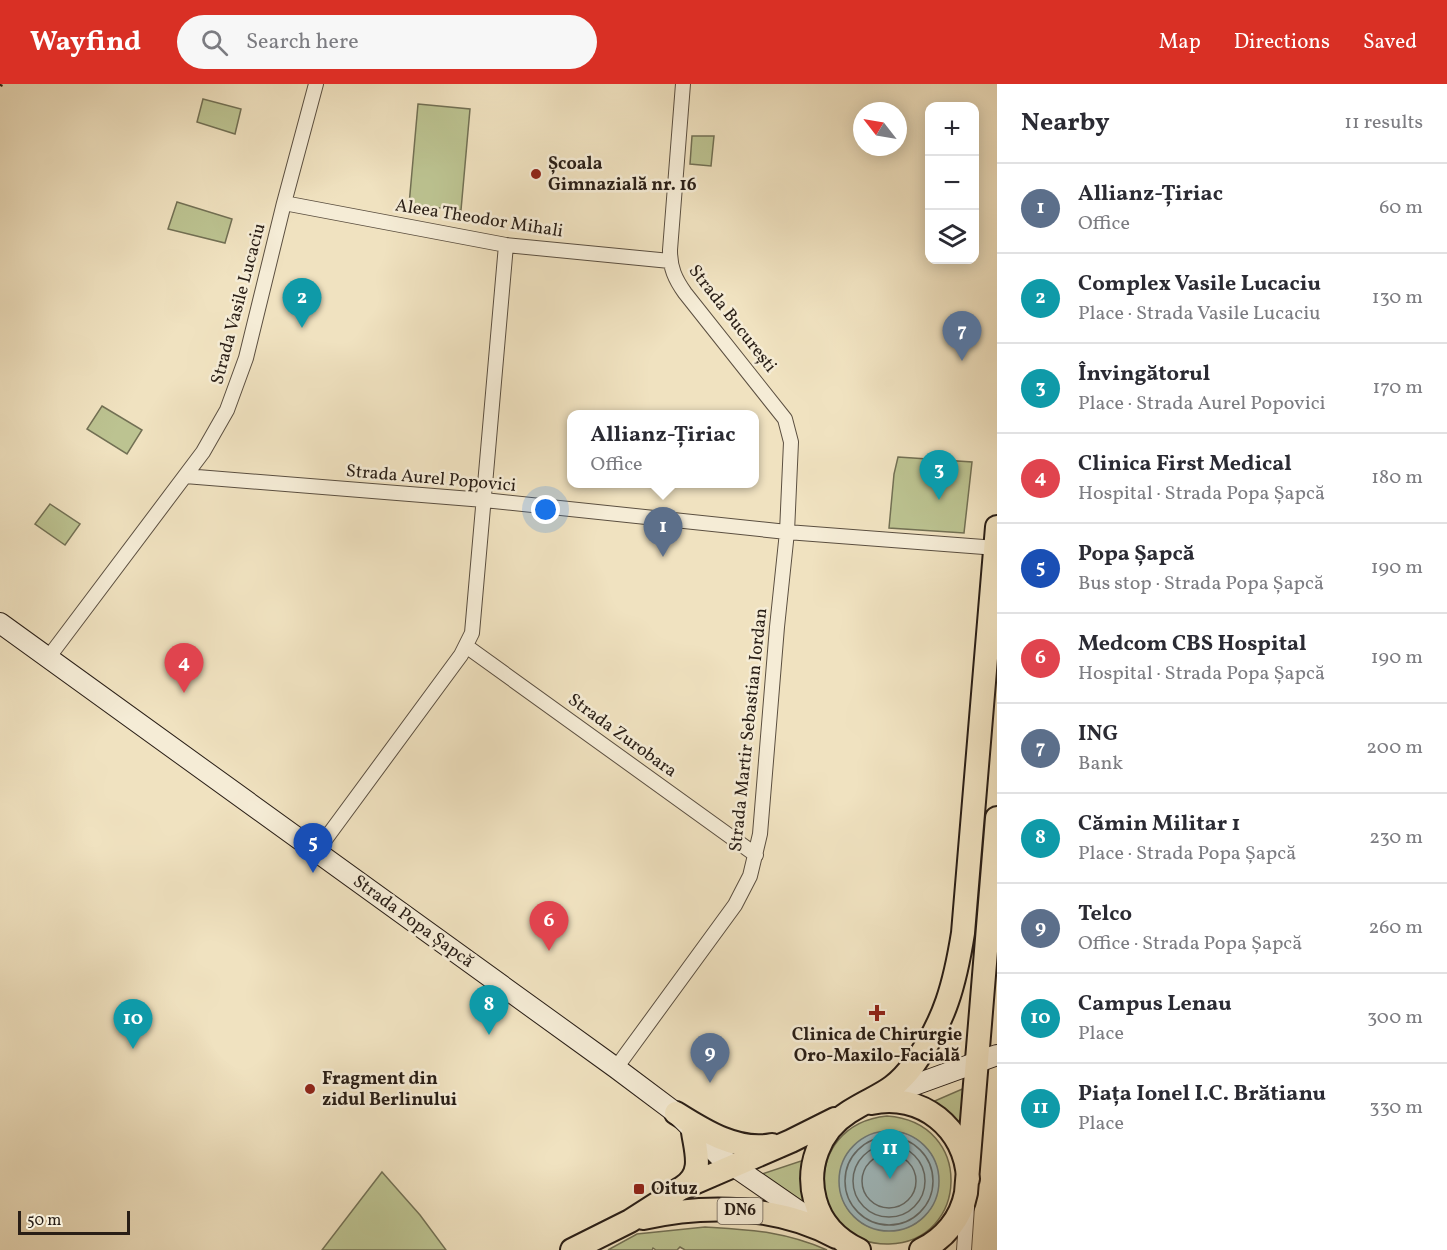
<!DOCTYPE html>
<html lang="en">
<head>
<meta charset="utf-8">
<style>
	body { margin:0; font-family:Vollkorn,serif; background:#f7f7f7; color:#2b2b33 }
	.controls { position:absolute; right:18px; top:18px; display:grid; overflow:hidden; border-radius:12px; box-shadow:0 3px 15px #0003 }
	.controls button { width:54px; height:54px; display:grid; place-items:center; padding:0; border:0; border-bottom:2px solid #e1e1e2; background:#fff; color:#2b2b33; font:30px sans-serif }
	.compass { position:absolute; left:853px; top:18px; width:54px; height:54px; border-radius:50%; background:#fff; box-shadow:0 3px 15px #0003; rotate:301deg }
	.scale { position:absolute; left:18px; bottom:15px; width:112px; box-sizing:border-box; padding-left:6px; border:3px solid #291e16; border-top:0; font-size:16px; line-height:21px; white-space:nowrap; color:#291e16; -webkit-text-stroke:4px #f5ecd6; paint-order:stroke }
	.you { position:absolute; left:546px; top:426px; width:21px; height:21px; margin:-15px; border:4px solid #fff; border-radius:50%; background:#1a73e8; box-shadow:0 0 0 9px #1a73e833 }
	.badge { display:grid; place-items:center; width:39px; height:39px; border-radius:50%; background:#d93025; color:#fff; font-size:20px; font-weight:700 }
	.pin { position:absolute; translate:-50% -50px; filter:drop-shadow(0 2px 3px #0008) }
	.pin::after { content:''; position:absolute; top:32px; width:21px; height:18px; background:inherit; clip-path:polygon(0 0,100% 0,50% 100%) }
	.popup { position:absolute; left:567px; top:326px; width:192px; height:78px; box-sizing:border-box; display:grid; place-content:center; border-radius:12px; background:#fff; filter:drop-shadow(0 2px 4px #0005); font-size:20px; white-space:nowrap; color:#7c7c81 }
	.popup b { font-size:22px; color:#2b2b33 }
	.popup::after { content:''; position:absolute; left:50%; top:100%; margin-left:-12px; border:12px solid transparent; border-top-color:#fff }
	.list { margin:0; padding:0; list-style:none }
	h2 { display:flex; justify-content:space-between; align-items:center; height:78px; margin:0; padding:0 24px; font-size:26px }
	h2 small { font-size:20px; font-weight:400; color:#7c7c81 }
	.list li { display:grid; grid-template-columns:39px 1fr auto; gap:18px; align-items:center; box-sizing:border-box; height:90px; padding:0 24px; border-top:2px solid #e1e1e2 }
	.list b { display:block; font-size:22px; white-space:nowrap }
	.list p { margin:0; font-size:20px; white-space:nowrap; color:#7c7c81 }
	.list em { font-size:20px; font-style:normal; color:#7c7c81 }
	.icon { flex:none; width:33px; height:33px; fill:none; stroke:currentColor; stroke-width:2; stroke-linecap:round; stroke-linejoin:round }
	.map { position:relative; flex:none; width:997px; height:1166px; overflow:hidden }
	header { display:flex; align-items:center; gap:36px; box-sizing:border-box; height:84px; padding:0 30px; background:#d93025; color:#fff }
	header strong { font-size:28px }
	nav { display:flex; gap:33px; margin-inline-start:auto; font-size:21px }
	.search { width:420px; height:54px; background:#f7f7f7; display:flex; align-items:center; gap:15px; box-sizing:border-box; padding:0 21px; border-radius:33px; color:#7c7c81; font-size:22px }
	main { display:flex }
	aside { flex:1; background:#fff }
	.map>svg:first-child { display:block }
	.green { fill:#bcc391; stroke:#727054; stroke-width:1.5; fill-rule:evenodd }
	.water { fill:#a0babe; stroke:#707c7b; stroke-width:1.5 }
	.lines { fill:none; stroke-linecap:round; stroke-linejoin:round }
	.shore { stroke:#646c6a; stroke-width:1.5 }
	.street-casing { stroke:#5b4f40; stroke-width:16 }
	.secondary-casing { stroke:#291e16; stroke-width:22 }
	.primary-casing { stroke:#291e16; stroke-width:26 }
	.street { stroke:#f5ecd6; stroke-width:14 }
	.secondary { stroke:#f5ecd6; stroke-width:20 }
	.primary { stroke:#f0e2c0; stroke-width:22 }
	.rail { stroke:#291e16; stroke-width:4.5; stroke-dasharray:10 10; stroke-linecap:butt }
	.poi-dot { fill:#8f2418; stroke:#f5ecd6; stroke-width:2 }
	.labels { text-anchor:middle; dominant-baseline:central; stroke-width:5; stroke-linejoin:round; paint-order:stroke }
	.shield { fill:#f5ecd6; stroke:#665c50; stroke-width:1.5 }
	.shield-label { font-size:16px; font-weight:bold; fill:#291e16 }
	.poi-label { font-size:18px; font-weight:bold; fill:#291e16; stroke:#f5ecd6; text-anchor:start }
	.street-label { font-size:18px; fill:#291e16; stroke:#f5ecd6 }
</style>
</head>
<body>
<header>
<strong>Wayfind</strong>
<div class="search"><svg class="icon" aria-label="search" viewBox="0 0 24 24"><circle cx="10" cy="10" r="6"/><path d="M15 15l6 6"/></svg>Search here</div>
<nav><a>Map</a><a>Directions</a><a>Saved</a></nav>
</header>
<main>
<div class="map">
<svg width="997" height="1166" viewBox="0 0 997 1166">
	<rect width="100%" height="100%" fill="#f0e2c0"/>
	<filter id="stains"><feTurbulence type="fractalNoise" baseFrequency=".00333" numOctaves="4"/><feColorMatrix values="0 0 0 0 .2 0 0 0 0 .09 0 0 0 0 .02 0 0 0 .5 -.17"/></filter>
	<radialGradient id="worn" r=".72"><stop offset=".6" stop-color="#630" stop-opacity="0"/><stop offset="1" stop-color="#630" stop-opacity=".3"/></radialGradient>
	<path class="green" d="M203,15L241,25L235,50L197,38Z
		M418,20L470,25L461,126L409,121Z
		M692,52H714L711,82L690,80Z
		M177,118L232,135L225,159L168,145Z
		M102,322L142,346L127,370L87,345Z
		M898,373L972,378L964,449L889,444L894,390Z
		M50,420L80,440L65,461L35,440Z
		M967,1003L962,1049C955,1033 946,1026 930,1019Z
		M887,1032C975,1038 969,1158 889,1160C808,1162 798,1041 887,1032ZM888,1047C957,1051 952,1144 891,1146C829,1148 818,1059 888,1047Z
		M807,1075L806,1120L762,1090Z
		M382,1088L420,1131L446,1166H322Z
		M705,1143C751,1146 783,1147 827,1166H685L680,1163L677,1166H656L653,1164L652,1166H608L637,1150Z"/>
	<path class="water" d="M839 1097a50 50 0 1 1 100 0a50 50 0 1 1-100 0Z"/>
	<g class="lines">
		<path class="shore" d="M845 1097a44 44 0 1 1 88 0a44 44 0 1 1-88 0Z
			M853 1097a36 36 0 1 1 72 0a36 36 0 1 1-72 0Z
			M862 1097a27 27 0 1 1 54 0a27 27 0 1 1-54 0Z"/>
		<defs>
			<path id="street" d="M284,119L506,161L670,177
				M185,392L484,416L787,448L997,464
				M466,562L756,771
				M48,574L203,368L227,326L246,274L284,119L316,0
				M316,768L461,571L472,549L506,161
				M616,984L735,821L750,792L760,750L777,543L787,448L791,358L785,335L685,209C675,195 670,184 670,166L683,0
				M964,1166L967,1123"/>
			<path id="secondary" d="M0,539L616,984L676,1029L719,1072L816,1139
				M884,1012L997,971"/>
			<path id="primary" d="M871,1019C921,1008 966,1044 968,1095
				M676,1029C703,1046 737,1068 772,1061
				M683,1103C704,1090 696,1068 693,1048
				M643,1134C705,1120 779,1121 836,1153
				M572,1166L630,1137L680,1105L791,1057L835,1035
				M859,1166C838,1156 821,1139 815,1116C806,1083 819,1047 849,1028C877,1010 892,1010 914,980C945,938 955,899 963,849L997,443
				M921,1166C944,1155 961,1135 966,1109L997,734"/>
		</defs>
		<use href="#street" class="street-casing"/>
		<use href="#secondary" class="secondary-casing"/>
		<use href="#primary" class="primary-casing"/>
		<use href="#street" class="street"/>
		<use href="#secondary" class="secondary"/>
		<use href="#primary" class="primary"/>
		<path class="rail" d="M0,2L1,0"/>
	</g>
	<g class="poi-dot">
		<circle cx="536" cy="90" r="6"/>
		<path d="M874 920h6v6h6v6h-6v6h-6v-6h-6v-6h6z"/>
		<circle cx="310" cy="1005" r="6"/>
		<rect x="633" y="1099" width="12" height="12" rx="3"/>
	</g>
	<g class="labels">
		<rect class="shield" x="717.5" y="1114" width="45" height="26" rx="4.5"/>
		<g class="shield-label">
			<text x="740" y="1127">DN6</text>
		</g>
		<g class="poi-label">
			<text x="548" y="80">Școala<tspan x="548" dy="21">Gimnazială nr. 16</tspan></text>
			<text x="877" y="951" text-anchor="middle">Clinica de Chirurgie<tspan x="877" dy="21">Oro-Maxilo-Facială</tspan></text>
			<text x="322" y="995">Fragment din<tspan x="322" dy="21">zidul Berlinului</tspan></text>
			<text x="651" y="1105">Oituz</text>
		</g>
		<g class="street-label">
			<text transform="translate(479 135) rotate(9)">Aleea Theodor Mihali</text>
			<text transform="translate(239 220) rotate(-75)">Strada Vasile Lucaciu</text>
			<text transform="translate(732 235) rotate(52)">Strada București</text>
			<text transform="translate(431 395) rotate(5)">Strada Aurel Popovici</text>
			<text transform="translate(749 646) rotate(-84)">Strada Martir Sebastian Iordan</text>
			<text transform="translate(622 652) rotate(36)">Strada Zurobara</text>
			<text transform="translate(413 838) rotate(36)">Strada Popa Șapcă</text>
		</g>
	</g>
	<rect width="100%" height="100%" filter="url(#stains)"/>
	<rect width="100%" height="100%" fill="url(#worn)"/>
</svg>
<div class="controls">
<button>+</button>
<button>−</button>
<button><svg class="icon" aria-label="layers" viewBox="0 0 24 24"><path d="M12 4l9 5-9 5-9-5zM3 14l9 5 9-5"/></svg></button>
</div>
<svg class="compass" viewBox="-18 -18 36 36"><path d="M0-13l5 13h-10z" fill="#e53935"/><path d="M0 13l5-13h-10z" fill="#7c7c81"/></svg>
<div class="scale">50 m</div>
<div class="you"></div>
<div class="pin badge" style="left:663px;top:473px;background:#5c6f8a">1</div>
<div class="popup"><b>Allianz-Țiriac</b>Office</div>
<div class="pin badge" style="left:302px;top:244px;background:#0f9aa8">2</div>
<div class="pin badge" style="left:939px;top:416px;background:#0f9aa8">3</div>
<div class="pin badge" style="left:184px;top:609px;background:#e0444e">4</div>
<div class="pin badge" style="left:313px;top:789px;background:#1a4fb4">5</div>
<div class="pin badge" style="left:549px;top:867px;background:#e0444e">6</div>
<div class="pin badge" style="left:962px;top:277px;background:#5c6f8a">7</div>
<div class="pin badge" style="left:489px;top:951px;background:#0f9aa8">8</div>
<div class="pin badge" style="left:710px;top:999px;background:#5c6f8a">9</div>
<div class="pin badge" style="left:133px;top:965px;background:#0f9aa8">10</div>
<div class="pin badge" style="left:890px;top:1095px;background:#0f9aa8">11</div>
</div>
<aside>
<h2>Nearby<small>11 results</small></h2>
<ul class="list">
<li><span class="badge" style="background:#5c6f8a">1</span><div><b>Allianz-Țiriac</b><p>Office</p></div><em>60 m</em></li>
<li><span class="badge" style="background:#0f9aa8">2</span><div><b>Complex Vasile Lucaciu</b><p>Place · Strada Vasile Lucaciu</p></div><em>130 m</em></li>
<li><span class="badge" style="background:#0f9aa8">3</span><div><b>Învingătorul</b><p>Place · Strada Aurel Popovici</p></div><em>170 m</em></li>
<li><span class="badge" style="background:#e0444e">4</span><div><b>Clinica First Medical</b><p>Hospital · Strada Popa Șapcă</p></div><em>180 m</em></li>
<li><span class="badge" style="background:#1a4fb4">5</span><div><b>Popa Șapcă</b><p>Bus stop · Strada Popa Șapcă</p></div><em>190 m</em></li>
<li><span class="badge" style="background:#e0444e">6</span><div><b>Medcom CBS Hospital</b><p>Hospital · Strada Popa Șapcă</p></div><em>190 m</em></li>
<li><span class="badge" style="background:#5c6f8a">7</span><div><b>ING</b><p>Bank</p></div><em>200 m</em></li>
<li><span class="badge" style="background:#0f9aa8">8</span><div><b>Cămin Militar 1</b><p>Place · Strada Popa Șapcă</p></div><em>230 m</em></li>
<li><span class="badge" style="background:#5c6f8a">9</span><div><b>Telco</b><p>Office · Strada Popa Șapcă</p></div><em>260 m</em></li>
<li><span class="badge" style="background:#0f9aa8">10</span><div><b>Campus Lenau</b><p>Place</p></div><em>300 m</em></li>
<li><span class="badge" style="background:#0f9aa8">11</span><div><b>Piața Ionel I.C. Brătianu</b><p>Place</p></div><em>330 m</em></li>
</ul>
</aside>
</main>
</body>
</html>
